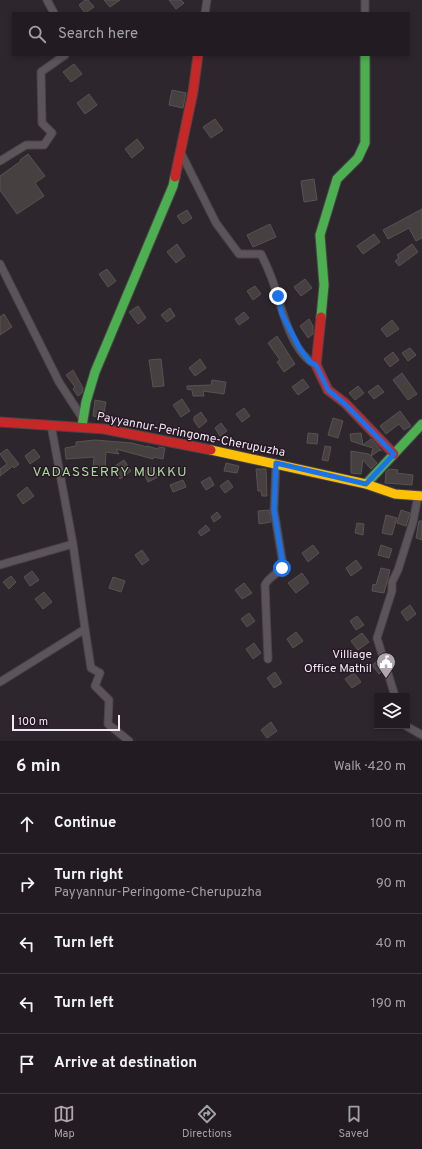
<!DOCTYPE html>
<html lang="en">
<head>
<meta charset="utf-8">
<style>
	body { margin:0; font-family:Overpass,sans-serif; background:#2e292f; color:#f1f3f6 }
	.controls { position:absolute; right:12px; bottom:12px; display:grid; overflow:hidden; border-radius:0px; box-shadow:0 2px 6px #0003 }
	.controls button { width:36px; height:36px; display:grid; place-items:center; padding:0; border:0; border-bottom:1px solid #3f3a40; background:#221c22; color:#f1f3f6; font:20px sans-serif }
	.scale { position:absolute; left:12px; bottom:10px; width:108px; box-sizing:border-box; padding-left:4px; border:2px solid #f4e9f2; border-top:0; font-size:11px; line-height:14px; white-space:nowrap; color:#f4e9f2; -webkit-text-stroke:3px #271826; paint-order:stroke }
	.stop { position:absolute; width:12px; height:12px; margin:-9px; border:3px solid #1a73e8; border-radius:50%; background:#fff }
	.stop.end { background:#1a73e8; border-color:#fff; box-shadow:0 1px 4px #0008 }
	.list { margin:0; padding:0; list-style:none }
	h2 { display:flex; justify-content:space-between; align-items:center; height:52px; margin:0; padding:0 16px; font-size:17px }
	h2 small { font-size:13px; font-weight:400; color:#a2a1a5 }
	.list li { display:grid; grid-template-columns:26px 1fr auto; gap:12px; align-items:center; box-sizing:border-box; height:60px; padding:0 16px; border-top:1px solid #3f3a40 }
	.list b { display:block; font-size:15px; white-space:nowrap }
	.list p { margin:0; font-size:13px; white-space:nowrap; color:#a2a1a5 }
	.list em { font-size:13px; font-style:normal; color:#a2a1a5 }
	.icon { flex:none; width:22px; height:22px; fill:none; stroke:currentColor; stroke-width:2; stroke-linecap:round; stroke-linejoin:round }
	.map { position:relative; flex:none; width:422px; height:741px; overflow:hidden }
	.search { position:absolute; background:#221c22; box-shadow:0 2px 6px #0003; left:12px; right:12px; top:12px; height:44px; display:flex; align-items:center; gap:10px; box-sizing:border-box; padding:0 14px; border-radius:0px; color:#a2a1a5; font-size:15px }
	.sheet { height:352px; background:#221c22 }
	nav { display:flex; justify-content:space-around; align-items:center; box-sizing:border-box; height:56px; border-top:1px solid #3f3a40; background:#221c22; font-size:11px; color:#a2a1a5 }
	nav a { display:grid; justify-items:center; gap:2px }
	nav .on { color:#afa5ad }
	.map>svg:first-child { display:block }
	.building { fill:#464140; stroke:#585251 }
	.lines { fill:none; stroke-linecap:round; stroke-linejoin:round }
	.street-casing { stroke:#4a4349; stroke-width:9 }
	.fast-casing { stroke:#4a4349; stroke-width:11 }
	.slow-casing { stroke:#4a4349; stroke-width:11 }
	.jam-casing { stroke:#4a4349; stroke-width:11 }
	.street { stroke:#5b555a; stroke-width:7 }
	.fast { stroke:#4caf50; stroke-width:9 }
	.slow { stroke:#ffc107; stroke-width:9 }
	.jam { stroke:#c62828; stroke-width:9 }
	.route { stroke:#1a73e8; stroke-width:5 }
	.labels { text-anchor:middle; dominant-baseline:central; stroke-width:3; stroke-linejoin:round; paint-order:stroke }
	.street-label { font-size:12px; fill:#f4e9f2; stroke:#271826 }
	.poi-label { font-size:12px; fill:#f4e9f2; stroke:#271826; text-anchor:end }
	.quarter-label { font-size:14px; letter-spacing:1px; fill:#a7d89a; stroke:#271826 }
</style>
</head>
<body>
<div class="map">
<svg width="422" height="741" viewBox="0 0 422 741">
	<rect width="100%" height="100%" fill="#2e262d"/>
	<path class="building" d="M85,0H88L94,7L85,13L79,5Z
		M104,0H120L110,7Z
		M169,0H181L184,3L176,9Z
		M74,64L82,74L71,82L63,72Z
		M172,90L186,93L183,108L169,105Z
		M89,94L97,105L85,114L77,103Z
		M215,119L223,130L211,138L203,127Z
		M137,139L144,148L132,158L125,149Z
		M28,154L45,176L35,183L44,196L17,214L0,190V176L21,161L20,160Z
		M314,179L317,200L304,202L301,181Z
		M422,209V238L416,241L409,228L388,239L383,230Z
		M187,210L192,218L183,224L177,216Z
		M270,224L276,237L253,247L247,235Z
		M374,234L380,242L363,254L357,246Z
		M177,244L185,256L176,263L167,252Z
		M412,244L418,252L399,266L395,261L399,258L397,255Z
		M107,269L116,281L108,287L99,274Z
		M305,279L312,288L301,296L294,287Z
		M255,286L261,294L253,300L247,291Z
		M138,306L146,318L138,324L129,312Z
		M170,308L175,316L167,322L161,315Z
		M244,312L249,318L239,325L235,319Z
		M4,314L12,327L0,335V317Z
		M309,319L313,326V334L308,338L300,326Z
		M392,320L399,329L387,337L381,329Z
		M277,336L295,364L284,372L277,362L280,360L268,343Z
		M410,348L416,355L408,361L402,353Z
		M393,352L399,360L390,367L384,359Z
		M161,359L164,386L153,387L149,360Z
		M200,359L206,368L195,376L189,368Z
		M73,370L83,388L82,393L78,396L73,389L75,387L66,375Z
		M402,373L417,394L408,400L393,380Z
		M303,379L309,387L298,395L292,387Z
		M212,380L226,382L224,394L203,391L204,396H193L192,390L187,389V386L211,385Z
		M378,385L384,392L374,399L368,392Z
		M358,386L364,393L355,400L349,393Z
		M182,399L190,411L181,417L173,405Z
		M95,400L106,402L103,418L93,416Z
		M244,408L250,416L242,422L236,414Z
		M400,411L411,426L404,430L399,424L386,434L380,426Z
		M201,412L207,421L199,428L194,421V417Z
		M333,418L343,421L338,438L328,435Z
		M221,423L227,431L220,436L215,428Z
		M308,433L318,434L317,444L307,443Z
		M361,433L363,445L351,441L350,434Z
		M371,439L382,451L380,450L371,456L373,448L363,445Z
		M95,440L132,443L147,447V446L158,449L159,447L165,448L163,459L154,457L153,459L116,449L119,454L106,452L105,469L93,468L94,457L66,459L65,448L76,446V442Z
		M325,446L331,447L328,461L322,460Z
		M7,449L19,464L14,468L13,466L0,476V469L7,464L0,454Z
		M34,449L40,457L30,464L25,456Z
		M351,451L369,454L377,463L371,469L363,460L361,474L351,473Z
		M124,460L131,471L120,479L112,468Z
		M226,463L239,466L237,473L224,471Z
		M153,467L158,477L148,482L143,472Z
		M256,469H266L267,496H262L261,491H258Z
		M389,469L398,470L397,473L413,475L412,485L385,483L386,472Z
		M210,477L214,485L206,490L201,482Z
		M183,480L186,487L173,492L170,485Z
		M228,480L233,487L225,493L220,486Z
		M27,487L34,496L23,504L17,495Z
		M269,510L271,522L259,524L258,511Z
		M401,510L410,513L406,526L397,523Z
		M217,512L221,517L214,522L211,517Z
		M386,515L397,518L392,535L382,533Z
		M419,521H422V540L416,538Z
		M357,523L364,524L363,535L355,533Z
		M206,525L210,530L201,536L198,532Z
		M313,545L319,553L308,562L302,553Z
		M381,545L392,549L389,558L378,555Z
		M142,550L149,560L142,565L135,555Z
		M356,560L362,568L351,576L346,568Z
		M381,568L390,570L384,593L372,591L373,584L376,585Z
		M32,571L39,580L30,586L24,577Z
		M302,573L309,583L296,593L288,583Z
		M11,576L16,582L9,589L3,582Z
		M113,577L125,581L121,592L109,588Z
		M244,583L252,593L242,599L235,590Z
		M44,592L52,602L43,609L35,599Z
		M410,605L416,614L407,621L401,612Z
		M249,613L255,621L247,627L241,619Z
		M357,616L364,625L356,630L350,621Z
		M296,632L303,641L293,648L287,639Z
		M362,633L369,642L358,650L351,641Z
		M254,643L261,653L253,659L246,649Z
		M378,661L382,671L379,674L372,665Z
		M275,672L282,683L274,688L267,678Z
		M354,673L361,682L352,688L345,679Z
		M271,722L277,731L267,738L261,730Z"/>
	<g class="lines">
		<defs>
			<path id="street" d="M47,0L54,13
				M205,13L207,0
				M365,13V0
				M180,151L216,223L239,254H261C265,262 269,271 272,279C281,304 290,352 316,365
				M0,161L26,145H44L52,133L42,123L41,72L65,55
				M0,264L59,382L83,419
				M0,565L73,544
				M85,629L91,668L100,673L95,686L109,700L108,724L129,741
				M268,659L265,585C268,577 279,574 283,565L274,510L276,463
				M0,682L85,629L73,544L51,425
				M395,696L377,638L392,591V582L398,570L413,522L418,496
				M406,726L422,735"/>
			<path id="fast" d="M321,317L324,285L320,235L337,179L358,158L365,143V55
				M82,426L86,402L95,372L173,186L175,177
				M366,484L422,424"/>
			<path id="slow" d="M211,450L366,484L395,494L422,496"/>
			<path id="jam" d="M175,177L193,92L198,55
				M321,317L316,365L328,390L345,403L394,454
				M0,422L104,429L211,450"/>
		</defs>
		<use href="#street" class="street-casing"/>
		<use href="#fast" class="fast-casing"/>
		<use href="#slow" class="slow-casing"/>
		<use href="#jam" class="jam-casing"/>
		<use href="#street" class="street"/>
		<use href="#fast" class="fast"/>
		<use href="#slow" class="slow"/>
		<use href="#jam" class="jam"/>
	</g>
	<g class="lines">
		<path class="route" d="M278,296L282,314L300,349L310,362L316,365L328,390L345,404L394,454L366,484L276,463L274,510L283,565L282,568"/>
	</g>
	<defs>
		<symbol id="civic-pin" viewBox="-11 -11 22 30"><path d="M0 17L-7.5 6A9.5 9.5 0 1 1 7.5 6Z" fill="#afa5ad" stroke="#271826"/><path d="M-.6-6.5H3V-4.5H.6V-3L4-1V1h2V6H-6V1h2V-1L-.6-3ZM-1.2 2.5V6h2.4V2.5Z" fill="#fff"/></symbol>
	</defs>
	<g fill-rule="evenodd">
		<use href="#civic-pin" x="375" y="651" width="22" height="30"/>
	</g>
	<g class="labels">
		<g class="street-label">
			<text transform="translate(191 435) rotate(11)">Payyannur-Peringome-Cherupuzha</text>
		</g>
		<g class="poi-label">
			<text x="372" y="655">Villiage<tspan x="372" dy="14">Office Mathil</tspan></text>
		</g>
		<g class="quarter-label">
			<text x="110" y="472">VADASSERRY MUKKU</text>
		</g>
	</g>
</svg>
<div class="controls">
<button><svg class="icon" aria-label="layers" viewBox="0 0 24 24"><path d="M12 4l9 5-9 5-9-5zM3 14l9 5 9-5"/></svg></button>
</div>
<div class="scale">100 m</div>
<div class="stop" style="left:282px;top:568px"></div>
<div class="stop end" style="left:278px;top:296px"></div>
<div class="search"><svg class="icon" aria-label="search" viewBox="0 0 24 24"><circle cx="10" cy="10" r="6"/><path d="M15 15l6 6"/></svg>Search here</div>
</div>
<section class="sheet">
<h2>6 min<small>Walk · 420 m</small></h2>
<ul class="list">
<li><svg class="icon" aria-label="ahead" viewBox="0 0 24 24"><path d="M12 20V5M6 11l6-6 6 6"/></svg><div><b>Continue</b></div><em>100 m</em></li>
<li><svg class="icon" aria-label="right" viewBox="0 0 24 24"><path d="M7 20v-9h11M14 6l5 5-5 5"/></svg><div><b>Turn right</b><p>Payyannur-Peringome-Cherupuzha</p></div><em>90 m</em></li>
<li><svg class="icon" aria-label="left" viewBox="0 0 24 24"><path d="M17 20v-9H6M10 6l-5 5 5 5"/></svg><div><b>Turn left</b></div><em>40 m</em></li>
<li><svg class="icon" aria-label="left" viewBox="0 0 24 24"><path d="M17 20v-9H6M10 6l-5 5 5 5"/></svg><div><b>Turn left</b></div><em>190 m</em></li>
<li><svg class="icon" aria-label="arrive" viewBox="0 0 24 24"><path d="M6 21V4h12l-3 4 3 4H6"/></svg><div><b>Arrive at destination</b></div></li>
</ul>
</section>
<nav>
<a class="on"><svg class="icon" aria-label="map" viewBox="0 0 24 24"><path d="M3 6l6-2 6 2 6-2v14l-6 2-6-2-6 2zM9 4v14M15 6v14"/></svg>Map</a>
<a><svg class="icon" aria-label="directions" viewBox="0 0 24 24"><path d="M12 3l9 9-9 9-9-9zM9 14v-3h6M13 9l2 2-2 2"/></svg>Directions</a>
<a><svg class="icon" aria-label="saved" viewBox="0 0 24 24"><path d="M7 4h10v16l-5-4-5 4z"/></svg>Saved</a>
</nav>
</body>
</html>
